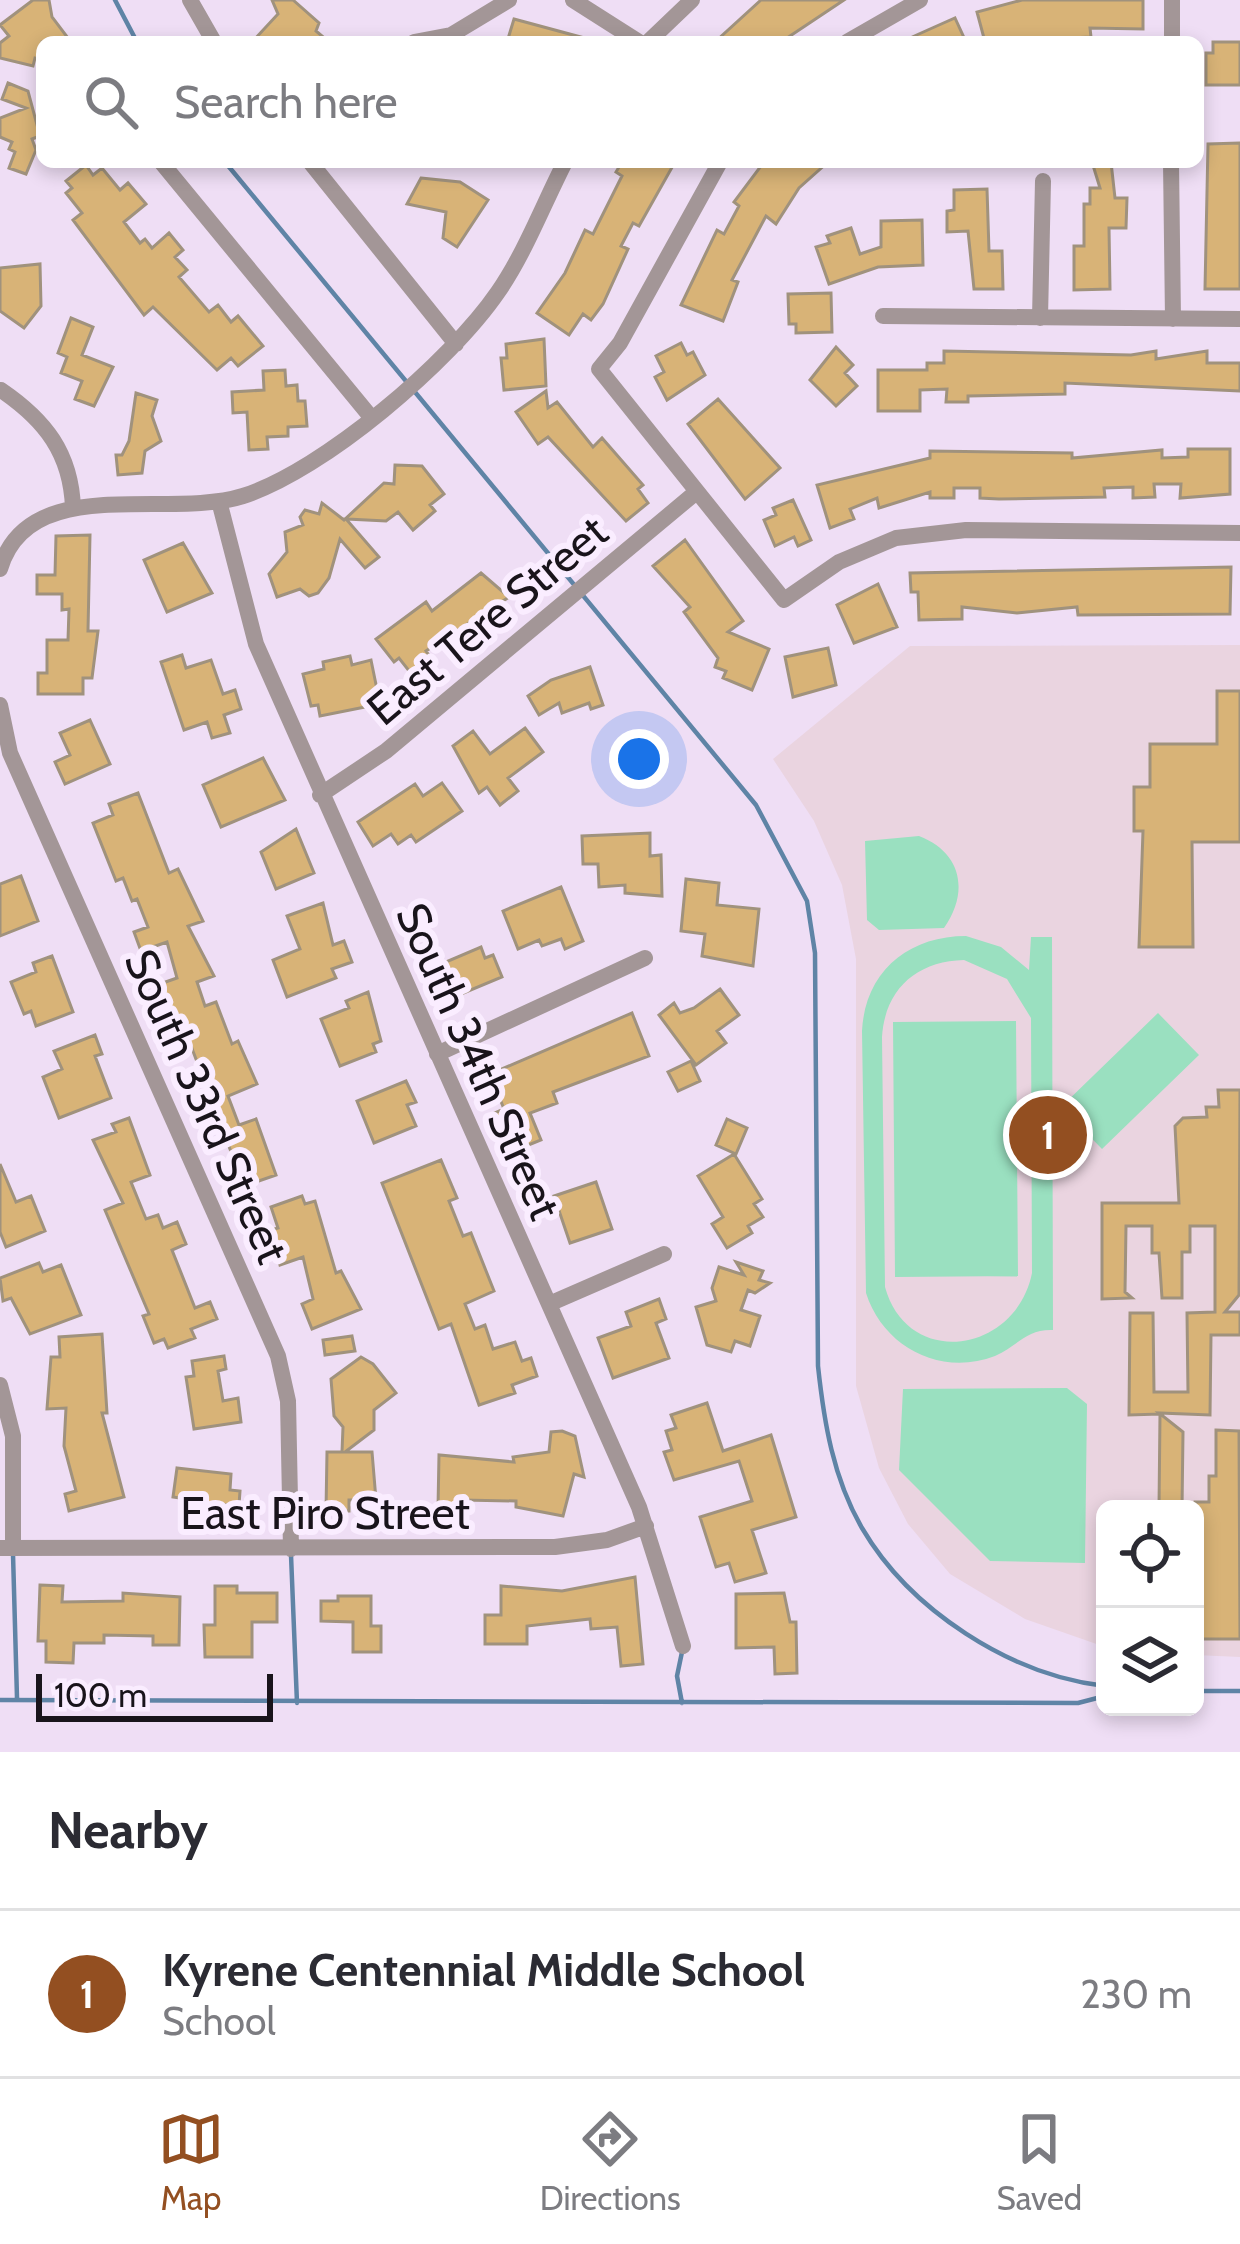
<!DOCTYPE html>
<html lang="en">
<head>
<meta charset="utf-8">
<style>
	body { margin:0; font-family:Cabin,sans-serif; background:#f7f7f7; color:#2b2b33 }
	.controls { position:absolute; right:36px; bottom:36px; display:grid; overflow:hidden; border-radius:18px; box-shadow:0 6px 18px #0003 }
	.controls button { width:108px; height:108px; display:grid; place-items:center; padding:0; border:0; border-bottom:3px solid #e1e1e2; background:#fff; color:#2b2b33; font:60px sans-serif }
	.scale { position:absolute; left:36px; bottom:30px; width:237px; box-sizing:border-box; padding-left:12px; border:6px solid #19141b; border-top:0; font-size:33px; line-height:42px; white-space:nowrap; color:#19141b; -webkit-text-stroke:9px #faedff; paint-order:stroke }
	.you { position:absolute; left:639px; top:759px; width:42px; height:42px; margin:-30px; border:9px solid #fff; border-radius:50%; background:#1a73e8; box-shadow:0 0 0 18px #1a73e833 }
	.badge { display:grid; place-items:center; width:78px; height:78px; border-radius:50%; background:#934f21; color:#fff; font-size:39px; font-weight:700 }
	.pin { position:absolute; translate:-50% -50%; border:6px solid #fff; box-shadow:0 3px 12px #0006 }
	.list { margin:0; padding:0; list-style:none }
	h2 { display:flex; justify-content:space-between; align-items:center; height:156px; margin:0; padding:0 48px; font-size:51px }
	h2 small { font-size:39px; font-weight:400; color:#7c7c81 }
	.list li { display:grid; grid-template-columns:78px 1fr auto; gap:36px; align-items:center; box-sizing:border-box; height:168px; padding:0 48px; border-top:3px solid #e1e1e2 }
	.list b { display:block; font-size:45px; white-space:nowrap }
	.list p { margin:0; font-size:39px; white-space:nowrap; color:#7c7c81 }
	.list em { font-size:39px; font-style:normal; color:#7c7c81 }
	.icon { flex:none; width:66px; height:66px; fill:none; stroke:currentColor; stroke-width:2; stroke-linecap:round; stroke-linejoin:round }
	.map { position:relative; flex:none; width:1240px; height:1752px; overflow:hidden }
	.search { position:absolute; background:#fff; box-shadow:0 6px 18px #0003; left:36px; right:36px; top:36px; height:132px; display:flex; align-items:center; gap:30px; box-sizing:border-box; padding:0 42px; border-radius:18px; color:#7c7c81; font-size:45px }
	.sheet { height:324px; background:#fff }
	nav { display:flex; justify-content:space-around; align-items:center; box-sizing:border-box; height:168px; border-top:3px solid #e1e1e2; background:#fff; font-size:33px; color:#7c7c81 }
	nav a { display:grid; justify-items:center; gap:6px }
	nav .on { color:#934f21 }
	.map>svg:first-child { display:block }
	.education { fill:#ead4e0 }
	.green { fill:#9ae0c0; fill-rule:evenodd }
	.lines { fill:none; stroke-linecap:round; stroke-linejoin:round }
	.stream { stroke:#5f84a6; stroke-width:4.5 }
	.building { fill:#d8b377; stroke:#a0927d; stroke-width:3 }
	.minor { stroke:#a39697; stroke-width:16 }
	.labels { text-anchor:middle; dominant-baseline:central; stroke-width:12; stroke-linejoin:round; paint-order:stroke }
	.street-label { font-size:45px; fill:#19141b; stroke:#faedff }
</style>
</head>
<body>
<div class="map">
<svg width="1240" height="1752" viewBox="0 0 1240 1752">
	<rect width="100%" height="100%" fill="#efdef5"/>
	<path class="education" d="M1240,645V1657L1195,1655V1509H1105V1647L1025,1619L950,1574L908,1524L879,1468L856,1386V959L842,885L814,821L773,759L910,646Z"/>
	<path class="green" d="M919,836C961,852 970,891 944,928L879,930L867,920L865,841Z
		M966,936L1001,947L1029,970L1031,937H1052L1053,1330C1026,1329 1018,1346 995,1356C941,1377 883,1347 866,1293L862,1031C865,972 908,936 966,936ZM964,960L1007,979L1031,1018L1032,1273C1016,1353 908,1370 885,1287L882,1037C885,989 917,961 964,960Z
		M1158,1013L1199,1055L1102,1149L1061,1107Z
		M1016,1021L1018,1276L895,1277L893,1022Z
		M1067,1388L1087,1404L1085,1563L990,1561L899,1470L903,1389Z"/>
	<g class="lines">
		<path class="stream" d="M115,0L137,42
			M225,162L756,805L807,901L815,953L818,1366C824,1422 833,1478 862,1528C910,1610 1010,1675 1105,1686
			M13,1554L17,1698
			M291,1555L297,1703
			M682,1652L677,1676L682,1703
			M1195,1691H1240
			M0,1700L1078,1703L1105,1696"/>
	</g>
	<path class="building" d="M33,0H49L52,17L71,42H42V60L35,58L33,66L0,58V43L9,36L0,25Z
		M272,0H293L319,23L316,31L329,42H252L278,14Z
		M761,0H844L781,42H715Z
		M1022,0H1143V29L1090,28L1091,37L985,42L977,12Z
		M955,18L966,42H901L939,25Z
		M514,19L588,39V42H507Z
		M1213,42H1240V85H1206V53H1213Z
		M8,83L28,91L40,136L32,139L36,150L26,174L9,168L15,152L9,149L12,142L0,137V118L26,108L2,99Z
		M1240,143V289H1205L1208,144Z
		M622,162H675L639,226L633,223L621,246L628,249L603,304L591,320L583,314L569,335L537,313L565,273L585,230L593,234L622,176L616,172Z
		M764,162H828L799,188L776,224L766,216L732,280L738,282L723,321L681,305L717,230L724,234L739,206L734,202Z
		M1092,162H1111L1115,198H1127L1126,228H1109L1110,289L1074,290V246H1084V204H1090V188H1100Z
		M86,165L93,175L102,168L120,190L128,183L146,204L124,222L140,243L145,239L152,248L169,233L183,250L175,257L187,270L179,277L209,312L218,305L231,322L238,316L263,346L238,366L231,358L217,370L153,307L144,315L73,220L82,213L66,193L72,188L66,181Z
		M421,178L460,182L488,200L457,247L443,238L446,212L407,204Z
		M987,189L989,251H1002L1003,289H974L968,231L947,232V211L954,210V190Z
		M922,220L923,265L878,267L829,284L816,247L830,243L827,236L851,228L860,254L881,247V221Z
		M40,264L41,306L24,328L0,311V268Z
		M831,293L832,332L796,333V324H789L788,294Z
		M71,318L93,327L82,355L113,367L94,406L75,399L82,381L61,373L67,357L58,353Z
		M544,339L546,386L504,390L501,358H507L506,344Z
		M681,343L687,355L693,352L705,375L667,400L655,377L664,372L656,356Z
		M836,347L853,365L845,373L857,386L836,406L810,380Z
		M944,351L1131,355L1156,351V359L1207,351V363H1240V391L1065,383V394L968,396V402H946L947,389L920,390V411H878V370H927V363H944Z
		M285,370L286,386L297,385L298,401H305L307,426L288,427V436L267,437L268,449L249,450L247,412L233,413L232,392L264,390L263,371Z
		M546,391L548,408L557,402L593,447L602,438L643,485L638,489L648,503L626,521L548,437L538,444L516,412Z
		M136,393L157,400L152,416L161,441L145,451L142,473L118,475L116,455H122L129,441Z
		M718,399L780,468L745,499L688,424Z
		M1188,449H1230V494L1180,498L1181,484H1154L1155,497L1133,498V487L1104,488L1105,497L999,499L980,498V488H954V498H930V492L879,508L877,498L850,509L854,519L830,528L817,485L930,458V451L1072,453V458L1162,450V458L1188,457Z
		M395,465L422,466L444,494L430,505L435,511L413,530L398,512L386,521L346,519L379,557L365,568L340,539L329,578L318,593L309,596L300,589L277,597L269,574L287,552L285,532L303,525L300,517L305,510L319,514L322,503L344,520L384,483L394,484Z
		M793,500L811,540L798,546L794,537L775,546L764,520L776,515L773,508Z
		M90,535L88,631H98L92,678H83V694H38V673H47V640H68L69,609L62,610V594H37V575H55L56,536Z
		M685,540L743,621L728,632L769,649L752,690L723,678L726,671L715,667L718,658L684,612L690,607L653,566Z
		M183,543L212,593L167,612L144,560Z
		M1231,567L1230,614L1078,615L1077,607L1017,613L962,607V619L919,620L918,592H911L910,573Z
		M481,573L509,597L426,651L433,661L413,676L399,658L394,662L376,639L426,602L432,611Z
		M878,584L897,627L854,643L837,605Z
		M828,648L836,685L793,697L785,657Z
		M182,655L186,668L211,660L223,694L235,690L241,709L224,715L230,733L212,738L207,722L184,730L161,662Z
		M350,656L352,665L371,660L380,704L320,716L318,705L311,706L303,674L324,669L323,662Z
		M590,667L603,705L591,709L589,703L562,713L559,703L539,715L528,696L551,680Z
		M1217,691H1240V842H1192L1193,947H1139L1143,831H1134V787H1150V744H1217Z
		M90,720L110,764L65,784L55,762L70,755L60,733Z
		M525,728L543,752L508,778L518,791L500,805L487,787L479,793L453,746L473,731L490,754Z
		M263,758L285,800L221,827L203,785Z
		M442,783L462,811L416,842L411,835L398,844L391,834L373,846L358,822L415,784L423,796Z
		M138,793L169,873L178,869L203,921L188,926L214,976L197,982L205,1006L216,1002L232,1044L238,1041L257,1084L228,1096L239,1125L256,1119L276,1175L244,1186L188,1038L181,1041L157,985L177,978L167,942L141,951L134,932L148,927L137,899L132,901L123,878L116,881L93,823L113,815L109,804Z
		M296,829L314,873L276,889L261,852Z
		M650,833V856L661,855L662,896L625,893V885L599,887L598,864H583L582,836Z
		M21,876L38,921L0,936V884Z
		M686,879L719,883L717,905L759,909L753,966L702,956L705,934L681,931Z
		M561,887L583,941L565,949L561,939L542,946L539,940L518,949L503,911Z
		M323,903L333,945L344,941L352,962L332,969L336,978L287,997L273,960L300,949L287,916Z
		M481,947L485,958L493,955L502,977L454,997L441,964Z
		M52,956L73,1012L36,1026L31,1011L24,1014L11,982L36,972L33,963Z
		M720,989L739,1015L717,1031L726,1043L696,1065L659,1015L674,1003L680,1013L694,1008Z
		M368,992L381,1041L373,1044L376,1052L340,1066L321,1019L349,1008L346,1001Z
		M632,1013L649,1056L553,1092L557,1103L530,1113L541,1140L521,1148L516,1138L502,1143L490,1115L504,1109L490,1074Z
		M95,1035L102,1054L95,1056L111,1098L59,1118L43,1077L62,1069L54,1051Z
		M691,1061L700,1081L678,1091L668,1072Z
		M406,1081L416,1102L407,1105L416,1126L374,1143L357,1101Z
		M1218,1090H1240L1239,1295L1225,1312H1240V1335H1211L1210,1415L1159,1413L1183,1432L1182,1509H1159L1160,1414L1129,1415L1130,1313H1153L1154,1392H1188L1187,1313L1215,1312V1226H1190V1252H1182V1298H1162L1159,1253H1152V1226H1126L1125,1292L1132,1298L1102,1299V1203H1179L1175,1126L1183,1118L1207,1117L1206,1107H1219Z
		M129,1118L150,1175L131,1182L146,1219L158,1215L163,1228L177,1222L186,1244L172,1250L195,1308L210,1302L217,1319L191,1329L195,1338L168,1348L164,1339L154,1343L143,1316L149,1314L105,1210L123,1203L93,1140L116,1132L112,1124Z
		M727,1119L747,1128L736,1154L716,1145Z
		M734,1154L762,1199L754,1204L763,1217L748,1226L752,1233L727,1248L712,1224L723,1217L698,1176Z
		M441,1160L457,1198L449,1201L463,1236L471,1233L494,1291L465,1304L475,1329L485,1325L493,1349L515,1342L522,1361L531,1358L537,1376L512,1385L515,1393L479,1405L451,1324L439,1329L382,1183Z
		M0,1164L16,1202L31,1196L45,1231L6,1247L0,1232Z
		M596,1182L612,1229L570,1243L554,1196Z
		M302,1196L305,1204L315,1201L336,1273L341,1271L361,1309L312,1329L302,1304L313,1299L303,1257L280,1265L271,1230L278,1228L271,1207Z
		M736,1262L763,1271L759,1280L770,1283L755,1293L748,1290L741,1310L760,1316L750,1346L735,1341L731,1352L707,1345L696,1307L716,1301L712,1288L719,1267L744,1275Z
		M39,1263L43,1272L61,1265L81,1315L30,1334L11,1298L3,1301L0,1278Z
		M659,1299L666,1319L656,1323L669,1358L613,1378L598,1338L631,1326L626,1312Z
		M102,1334L107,1413H102L124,1497L69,1511L65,1494L76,1491L64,1446L66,1408L47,1409L51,1357H60L59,1337Z
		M352,1336L355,1351L325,1355L323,1340Z
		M224,1356L226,1369L218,1371L223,1401L238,1398L241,1422L194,1429L186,1377L194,1376L192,1361Z
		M361,1357L373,1364L396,1393L374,1410V1430L345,1452H372L376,1500H349V1511H326L327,1452H342L343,1427L334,1416L331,1379Z
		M707,1403L723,1451L771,1435L796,1517L752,1530L766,1573L735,1582L729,1563L716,1567L700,1517L752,1501L739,1461L674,1480L664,1452L672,1450L666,1431L676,1428L671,1415Z
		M1216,1430L1239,1431L1240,1639H1195V1502H1209V1476H1216Z
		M562,1431L575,1436L584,1477L574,1474L563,1516L516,1507V1501L463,1500V1508H438L439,1455L514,1462L513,1457L549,1452L551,1432Z
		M177,1468L231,1474L230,1490L240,1491L239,1505L192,1504L193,1500L173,1497Z
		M635,1577L643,1664L621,1666L617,1627L591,1629L590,1619L527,1626V1644H485V1615H501V1586L562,1591Z
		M40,1585L63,1586L62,1602L123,1601V1593L180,1597L179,1645H153V1636L104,1635V1643H74L73,1663L46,1662V1641H38Z
		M215,1586H237V1593H277V1622H252V1657H205L204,1625H215Z
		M784,1593L790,1622H796L797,1673L775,1674L774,1647L736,1648V1594Z
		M338,1596H371V1626H381V1652H353V1622L321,1621V1601H338Z"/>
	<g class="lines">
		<path class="minor" d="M190,0L214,42
			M573,0L639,42
			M414,42L451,35L509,0
			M648,42L692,0
			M847,42L920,0
			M1172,42V0
			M161,162L370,416
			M310,162L456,344
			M720,162L620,343L599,369L784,600L839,562L896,538L966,530L1240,533
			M1171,162L1173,319
			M883,316L1240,319
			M1040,318L1043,181
			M1,390C45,420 71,453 73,508
			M219,501L256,644L639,1507L683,1646
			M0,569C28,472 167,520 243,496C324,470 450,362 498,292C525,253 543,205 565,162
			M0,705L10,753L278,1356L288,1401L291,1549
			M320,795L386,751L694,494
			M437,1054L645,958
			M549,1304L664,1254
			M0,1385L13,1436V1548
			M0,1548L555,1547L607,1540L646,1526"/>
	</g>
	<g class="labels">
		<g class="street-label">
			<text transform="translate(487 620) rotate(-40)">East Tere Street</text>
			<text transform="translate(479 1061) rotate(66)">South 34th Street</text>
			<text transform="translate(207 1106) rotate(66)">South 33rd Street</text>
			<text x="325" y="1513">East Piro Street</text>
		</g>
	</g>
</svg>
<div class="controls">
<button><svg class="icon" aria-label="locate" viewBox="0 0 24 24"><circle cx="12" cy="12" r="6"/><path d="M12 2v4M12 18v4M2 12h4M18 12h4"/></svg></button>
<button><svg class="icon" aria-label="layers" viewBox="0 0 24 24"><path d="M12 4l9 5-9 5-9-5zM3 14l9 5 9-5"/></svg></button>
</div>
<div class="scale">100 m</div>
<div class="you"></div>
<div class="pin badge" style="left:1048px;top:1135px">1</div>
<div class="search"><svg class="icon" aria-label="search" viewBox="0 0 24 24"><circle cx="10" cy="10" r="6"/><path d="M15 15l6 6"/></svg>Search here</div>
</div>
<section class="sheet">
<h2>Nearby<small></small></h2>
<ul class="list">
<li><span class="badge">1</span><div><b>Kyrene Centennial Middle School</b><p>School</p></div><em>230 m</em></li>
</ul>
</section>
<nav>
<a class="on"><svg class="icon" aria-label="map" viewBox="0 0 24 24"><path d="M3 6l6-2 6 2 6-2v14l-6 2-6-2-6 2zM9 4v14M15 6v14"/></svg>Map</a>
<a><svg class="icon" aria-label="directions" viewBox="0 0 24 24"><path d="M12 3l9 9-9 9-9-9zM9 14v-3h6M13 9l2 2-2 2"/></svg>Directions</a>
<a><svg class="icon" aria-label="saved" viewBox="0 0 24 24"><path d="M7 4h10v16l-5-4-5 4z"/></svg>Saved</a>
</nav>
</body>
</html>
